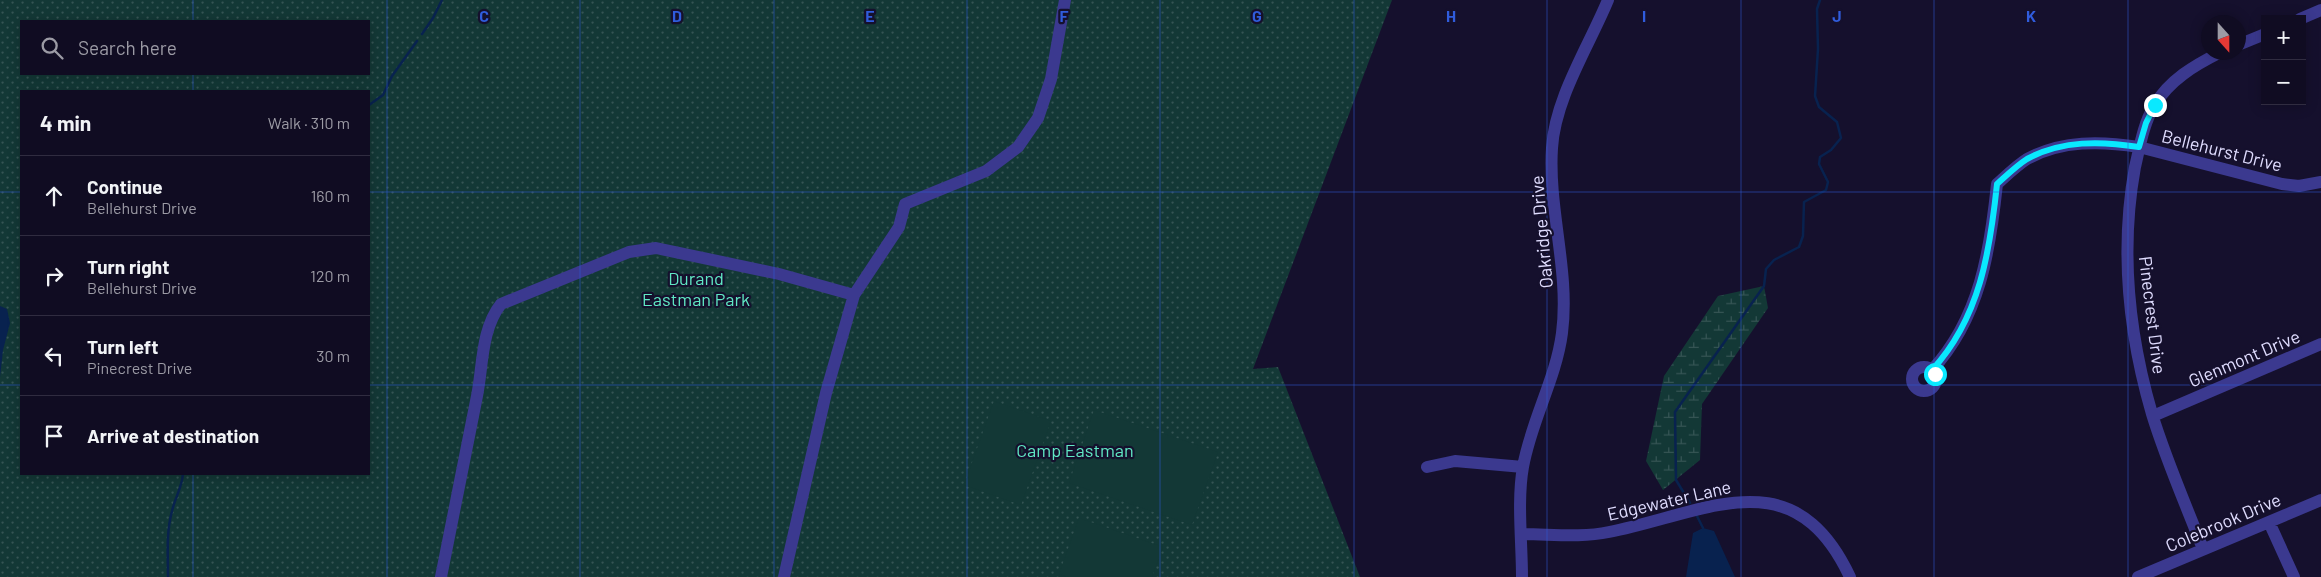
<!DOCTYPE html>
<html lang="en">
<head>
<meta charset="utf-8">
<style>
	body { margin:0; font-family:Barlow,sans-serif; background:#19152a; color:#f1f3f6 }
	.controls { position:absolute; right:15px; top:15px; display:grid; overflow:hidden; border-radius:0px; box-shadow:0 2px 12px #0003 }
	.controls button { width:45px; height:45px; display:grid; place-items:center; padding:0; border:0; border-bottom:1px solid #302c40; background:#100c22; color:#f1f3f6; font:25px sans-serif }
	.compass { position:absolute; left:2201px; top:15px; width:45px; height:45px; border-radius:50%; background:#100c22; box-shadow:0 2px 12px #0003; rotate:159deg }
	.stop { position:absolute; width:15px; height:15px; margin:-11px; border:4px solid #09e9ff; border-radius:50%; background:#fff }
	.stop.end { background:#09e9ff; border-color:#fff; box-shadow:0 1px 5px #0008 }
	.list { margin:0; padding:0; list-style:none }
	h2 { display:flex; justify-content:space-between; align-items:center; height:65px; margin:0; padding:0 20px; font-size:21px }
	h2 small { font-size:16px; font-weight:400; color:#9c9ba5 }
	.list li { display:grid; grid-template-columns:32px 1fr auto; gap:15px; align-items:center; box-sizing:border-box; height:80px; padding:0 20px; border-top:1px solid #302c40 }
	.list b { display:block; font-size:19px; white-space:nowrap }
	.list p { margin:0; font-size:16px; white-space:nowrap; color:#9c9ba5 }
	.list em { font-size:16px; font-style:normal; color:#9c9ba5 }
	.icon { flex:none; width:28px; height:28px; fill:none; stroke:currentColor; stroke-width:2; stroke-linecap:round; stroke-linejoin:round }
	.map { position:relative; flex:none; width:2321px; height:577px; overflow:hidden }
	.search { position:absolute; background:#100c22; box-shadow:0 2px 12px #0003; left:20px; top:20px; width:350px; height:55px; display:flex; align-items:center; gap:12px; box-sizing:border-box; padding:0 18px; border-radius:0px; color:#9c9ba5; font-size:19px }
	.panel { position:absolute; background:#100c22; box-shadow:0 2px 12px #0003; left:20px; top:90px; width:350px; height:385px; border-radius:0px }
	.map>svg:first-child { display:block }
	.wetland { fill:url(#wetland-marsh) }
	.park { fill:url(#park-dots); fill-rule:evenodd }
	.garden { fill:#133836 }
	.water { fill:#08224f }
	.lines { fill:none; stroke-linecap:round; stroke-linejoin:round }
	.stream { stroke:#08224f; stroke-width:2.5 }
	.minor { stroke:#3b398f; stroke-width:12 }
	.route { stroke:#09e9ff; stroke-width:6 }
	.grid { fill:none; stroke:#305cdc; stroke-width:1; stroke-opacity:0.55 }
	.labels { text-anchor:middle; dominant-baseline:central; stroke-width:4.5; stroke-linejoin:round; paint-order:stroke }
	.street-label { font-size:18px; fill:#e0ddff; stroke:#15102d }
	.park-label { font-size:18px; fill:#60e8c4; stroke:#15102d }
	.grid-label { font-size:16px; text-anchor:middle; font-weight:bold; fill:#305cdc; stroke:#15102d; stroke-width:4.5; stroke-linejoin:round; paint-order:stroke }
</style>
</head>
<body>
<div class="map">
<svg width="2321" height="577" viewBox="0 0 2321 577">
	<defs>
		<pattern id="wetland-marsh" width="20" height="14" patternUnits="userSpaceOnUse" patternTransform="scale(1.25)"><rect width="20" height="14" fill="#133836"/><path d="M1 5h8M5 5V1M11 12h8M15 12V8" fill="none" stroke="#355454"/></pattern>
		<pattern id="park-dots" width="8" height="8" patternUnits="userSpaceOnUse" patternTransform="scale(1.25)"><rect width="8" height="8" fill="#133836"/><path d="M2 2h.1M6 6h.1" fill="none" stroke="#355454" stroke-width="1.8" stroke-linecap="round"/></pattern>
	</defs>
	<rect width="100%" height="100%" fill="#15102d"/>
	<path class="wetland" d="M1764,286L1768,308L1702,404L1700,460L1663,490L1646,461L1664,376L1718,296Z"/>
	<path class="park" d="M0,0H1392L1253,369L1278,367L1360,577H0ZM21,21H369V74H21ZM21,91H369V474H21Z"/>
	<path class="garden" d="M994,401L1051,421L1021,505L964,485Z
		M1094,410L1218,452L1192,525L1069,483Z
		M1079,518L1163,547L1152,577H1067L1059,574Z"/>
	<path class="water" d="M0,306L7,309L10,323L3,350L0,377Z
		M1703,528L1714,531L1735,577H1686L1693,533Z"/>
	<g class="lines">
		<path class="stream" d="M422,34L433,18L442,0
			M369,105L383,95L392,76L417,41
			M1690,503L1676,480L1675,412L1764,286L1766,269L1774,260L1799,247L1803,236L1804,202L1826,190L1828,182L1819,164L1820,157L1831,150L1841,138L1837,122L1819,107L1815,96L1818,49L1817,9L1820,0
			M1697,516L1703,528
			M168,577C168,555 166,533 172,511C175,498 182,487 183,474"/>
		<path class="minor" d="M2300,19L2321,10
			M2238,45L2265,34
			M1912 379a12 12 0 1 1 24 0a12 12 0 1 1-24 0Z
			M1932,370C1980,318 1990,251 1997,184C2006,176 2016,166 2027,159C2062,140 2101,141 2139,147L2282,184L2299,186L2321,182
			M2153,416L2321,344
			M1427,467L1455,461L1523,467
			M2269,522L2294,577
			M1522,534C1550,534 1581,538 1609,532C1706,513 1793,456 1850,577
			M2203,549C2186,505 2166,460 2152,414C2129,335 2120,249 2135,167C2140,146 2143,125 2154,106C2169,80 2195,65 2221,52
			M441,577C453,517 465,456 477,396C483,366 481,329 501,304L629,252L656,248L779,274L854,295
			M784,577L826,393L854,295L899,227L905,204L986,171L1018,147L1038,118L1051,79L1065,0
			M1522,577C1522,543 1517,500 1523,467C1531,421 1556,379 1562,333C1570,271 1548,210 1552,148C1555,98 1589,46 1608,0
			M2138,577L2321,500"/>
	</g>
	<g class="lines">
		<path class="route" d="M1935,374L1932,370C1980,318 1990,251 1997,184C2006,176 2016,166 2027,159C2062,140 2101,141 2139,147L2146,123L2155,105"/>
	</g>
	<path class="grid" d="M193,0V21M387,0V577M580,0V577M774,0V577M967,0V577M1160,0V577M1354,0V577M1547,0V577M1741,0V577M1934,0V577M2128,0V577M193,74V91M0,192H21M369,192H2321M0,385H21M369,385H2321M193,474V577"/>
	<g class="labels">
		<g class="street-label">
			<text transform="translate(2222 150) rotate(14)">Bellehurst Drive</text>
			<text transform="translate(1541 232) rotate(-95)">Oakridge Drive</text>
			<text transform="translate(2153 315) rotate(83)">Pinecrest Drive</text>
			<text transform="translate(2244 358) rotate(-23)">Glenmont Drive</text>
			<text transform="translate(1669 500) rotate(-13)">Edgewater Lane</text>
			<text transform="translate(2223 522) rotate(-23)">Colebrook Drive</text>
		</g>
		<g class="park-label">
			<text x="696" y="278">Durand<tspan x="696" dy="21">Eastman Park</tspan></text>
			<text x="1075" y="450">Camp Eastman</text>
		</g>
	</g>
	<g class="grid-label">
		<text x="484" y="22">C</text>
		<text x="677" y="22">D</text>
		<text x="870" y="22">E</text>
		<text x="1064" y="22">F</text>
		<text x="1257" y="22">G</text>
		<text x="1451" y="22">H</text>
		<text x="1644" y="22">I</text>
		<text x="1837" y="22">J</text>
		<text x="2031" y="22">K</text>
	</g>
</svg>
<div class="controls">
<button>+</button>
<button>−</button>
</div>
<svg class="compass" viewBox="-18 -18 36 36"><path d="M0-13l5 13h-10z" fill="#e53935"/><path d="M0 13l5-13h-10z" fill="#9c9ba5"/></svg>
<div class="stop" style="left:1935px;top:374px"></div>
<div class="stop end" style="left:2155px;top:105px"></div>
<div class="search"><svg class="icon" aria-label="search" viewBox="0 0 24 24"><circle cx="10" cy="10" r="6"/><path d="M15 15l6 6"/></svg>Search here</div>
<section class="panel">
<h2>4 min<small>Walk · 310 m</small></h2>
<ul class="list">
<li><svg class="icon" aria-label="ahead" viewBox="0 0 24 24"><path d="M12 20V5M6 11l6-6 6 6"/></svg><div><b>Continue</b><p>Bellehurst Drive</p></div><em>160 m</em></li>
<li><svg class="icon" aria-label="right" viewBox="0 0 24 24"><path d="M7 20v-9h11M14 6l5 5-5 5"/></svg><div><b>Turn right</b><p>Bellehurst Drive</p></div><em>120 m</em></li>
<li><svg class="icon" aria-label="left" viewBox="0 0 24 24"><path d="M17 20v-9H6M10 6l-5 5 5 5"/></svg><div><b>Turn left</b><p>Pinecrest Drive</p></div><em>30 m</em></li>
<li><svg class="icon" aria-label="arrive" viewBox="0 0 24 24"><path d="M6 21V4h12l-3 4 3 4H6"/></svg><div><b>Arrive at destination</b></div></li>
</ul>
</section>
</div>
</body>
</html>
